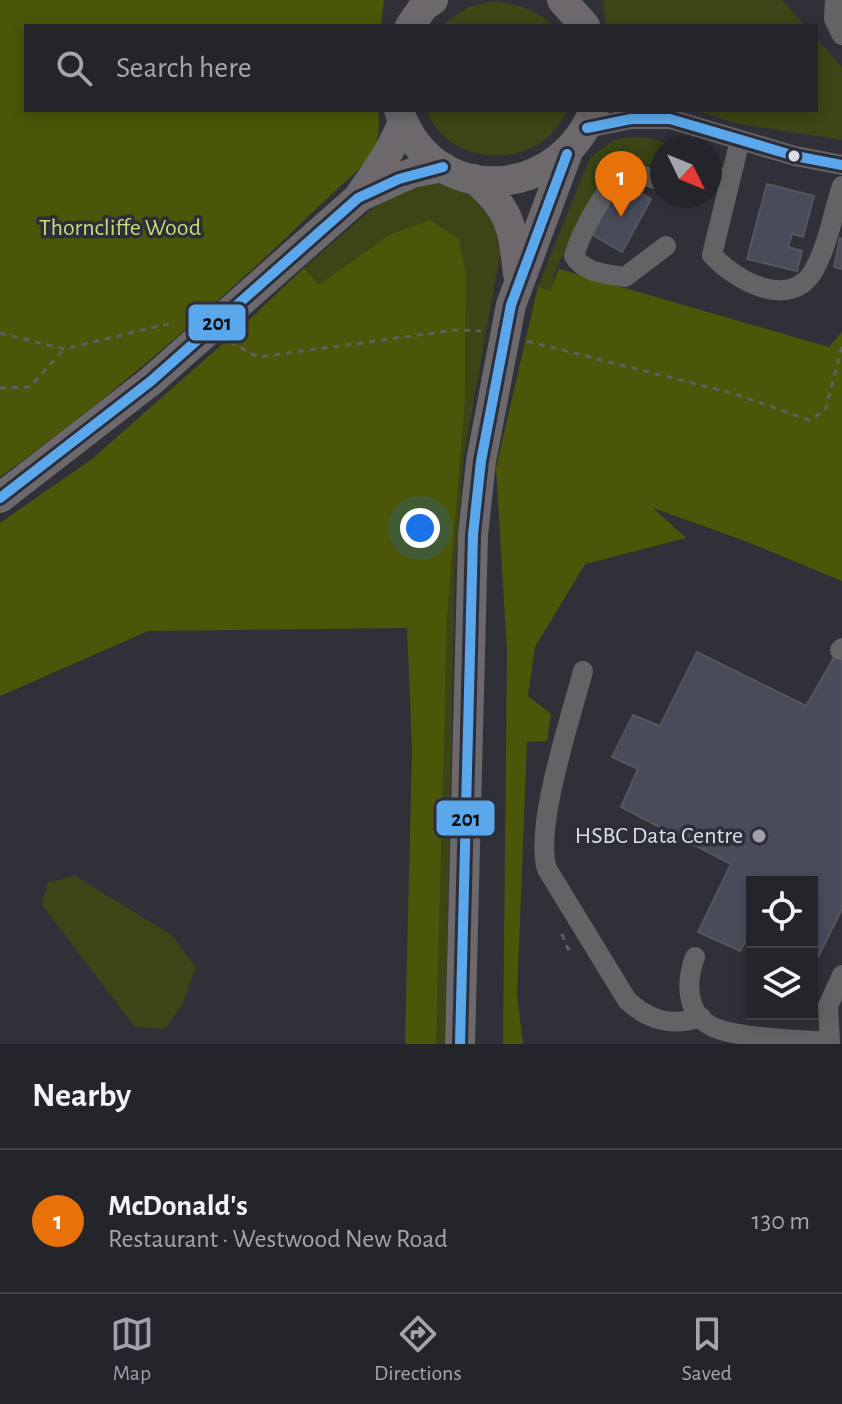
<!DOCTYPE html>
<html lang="en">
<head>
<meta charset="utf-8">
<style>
	body { margin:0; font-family:"Alegreya Sans",sans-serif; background:#303136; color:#f1f3f6 }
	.controls { position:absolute; right:24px; bottom:24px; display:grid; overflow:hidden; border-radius:0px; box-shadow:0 4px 12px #0003 }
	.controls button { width:72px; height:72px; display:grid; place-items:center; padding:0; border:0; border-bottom:2px solid #414247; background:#24252a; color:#f1f3f6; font:40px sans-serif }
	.compass { position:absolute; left:650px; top:136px; width:72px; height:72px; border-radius:50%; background:#24252a; box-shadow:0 4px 12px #0003; rotate:133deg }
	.you { position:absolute; left:420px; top:528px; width:28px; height:28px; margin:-20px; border:6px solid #fff; border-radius:50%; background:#1a73e8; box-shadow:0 0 0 12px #1a73e833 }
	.badge { display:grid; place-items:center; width:52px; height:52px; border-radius:50%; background:#a0a1a9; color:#fff; font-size:26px; font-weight:700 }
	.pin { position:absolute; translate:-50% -66px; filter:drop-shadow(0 2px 4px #0008) }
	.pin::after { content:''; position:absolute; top:42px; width:28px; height:24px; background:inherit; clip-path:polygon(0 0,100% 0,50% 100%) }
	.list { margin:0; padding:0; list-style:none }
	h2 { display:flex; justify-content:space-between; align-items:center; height:104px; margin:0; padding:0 32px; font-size:34px }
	h2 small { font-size:26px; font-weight:400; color:#a3a5a8 }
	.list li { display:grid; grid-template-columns:52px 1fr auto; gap:24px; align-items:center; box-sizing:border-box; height:144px; padding:0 32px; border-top:2px solid #414247 }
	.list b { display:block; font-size:30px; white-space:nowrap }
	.list p { margin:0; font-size:26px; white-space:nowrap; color:#a3a5a8 }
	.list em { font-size:26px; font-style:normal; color:#a3a5a8 }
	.icon { flex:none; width:44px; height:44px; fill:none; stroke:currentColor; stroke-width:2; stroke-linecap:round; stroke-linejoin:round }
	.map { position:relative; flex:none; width:842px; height:1044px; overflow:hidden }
	.search { position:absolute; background:#24252a; box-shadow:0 4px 12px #0003; left:24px; right:24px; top:24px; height:88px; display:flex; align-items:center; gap:20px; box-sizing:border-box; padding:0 28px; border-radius:0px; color:#a3a5a8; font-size:30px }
	.sheet { height:248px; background:#24252a }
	nav { display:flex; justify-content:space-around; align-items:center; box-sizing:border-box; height:112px; border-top:2px solid #414247; background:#24252a; font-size:22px; color:#a3a5a8 }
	nav a { display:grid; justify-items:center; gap:4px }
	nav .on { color:#a0a1a9 }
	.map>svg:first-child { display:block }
	.green { fill:#3c4515 }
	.forest { fill:#4b5608 }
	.building { fill:#484b59; stroke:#55565c; stroke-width:2 }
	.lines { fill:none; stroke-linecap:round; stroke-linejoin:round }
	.path { stroke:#5f5e60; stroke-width:3; stroke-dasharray:6 6; stroke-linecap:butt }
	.minor { stroke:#636264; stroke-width:20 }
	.highway { stroke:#6c686b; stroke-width:30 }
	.bus-1-casing { stroke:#2c2f3b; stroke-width:16 }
	.bus-1 { stroke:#5aa8eb; stroke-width:10 }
	.bus-dot { fill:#dcdee6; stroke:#2c2f3b; stroke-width:3 }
	.poi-dot { fill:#a0a1a9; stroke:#2c2f3b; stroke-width:3 }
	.labels { text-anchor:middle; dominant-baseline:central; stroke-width:7; stroke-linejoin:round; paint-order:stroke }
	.park-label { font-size:24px; fill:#c6dd72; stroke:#2c2f3b }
	.poi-label { font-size:24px; fill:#dcdee6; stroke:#2c2f3b; text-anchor:end }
	.line-badge { stroke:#2c2f3b; stroke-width:3 }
	.pale-badge-label { font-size:22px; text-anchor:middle; font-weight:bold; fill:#111 }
</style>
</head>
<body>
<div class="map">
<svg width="842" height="1044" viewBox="0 0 842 1044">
	<rect width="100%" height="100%" fill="#303138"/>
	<path class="green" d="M603,0H782L805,26H606Z
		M493,1C517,4 535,9 553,26H441L468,7Z
		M816,38L842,67V140L739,124L694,110H816Z
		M426,110H568C560,124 551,138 535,146C496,167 443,153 426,110Z
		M629,137H644L687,148H662V167L621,162L591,204L557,267L550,291L538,286L590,158L614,140Z
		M436,182C477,191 495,212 500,254L464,455L455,569L445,1044H436V992L447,618L465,401L466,277L319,286L304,268L395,189Z
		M75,876L172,935L196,968L182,1005L165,1029L135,1027L42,905L48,882Z"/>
	<path class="forest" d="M0,0H384L381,26H26V110H378C380,123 379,140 373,152C368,163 328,197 317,208C218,304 112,397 0,477Z
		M430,220L459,239L466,275L465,401L447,618L436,1044H405L412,750L407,628L148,631L0,696V523L92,459L236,332L304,268L319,285L389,235Z
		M559,269L829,347L842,332V581L745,541L653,508L686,538L585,564L535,647L528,696L551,714L547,741L527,742L517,995L523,1044H503L507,652L496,468L538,286L550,291Z"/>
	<path class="building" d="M620,182L651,199L622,252L591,234Z
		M767,184L814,196L803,237L792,234L788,247L802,251L797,271L747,259Z
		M840,238L842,239V269L834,267Z
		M697,652L806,706L836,654L842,658V909L812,969V882H752V944L746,941L740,951L698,932L731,864L621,807L638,769L612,757L633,715L660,726Z"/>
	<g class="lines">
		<path class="path" d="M0,333L64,349L167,324L173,329
			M527,341L735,394L809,420L825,411L842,347
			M230,342L258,357L456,330L481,331
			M0,388L30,387L63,350
			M562,934L568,949L571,947"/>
		<path class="minor" d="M835,0L834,19L842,35
			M587,128L631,119H670L795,156L842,165
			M740,140L712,255C735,280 790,312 814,270C828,245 833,213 842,186
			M710,175L730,179
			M662,181L624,170C603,194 583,226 574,256C584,273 607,274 625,277L666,246
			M840,650L842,648
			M583,671C571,717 534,827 547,869L627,1000C649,1021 672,1027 701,1017
			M695,957C686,981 685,1014 713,1027C735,1038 803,1040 830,1042L828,1006L842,975"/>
		<path class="highway" d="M562,0L585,26
			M410,26L424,6L433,0
			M399,110C430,207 557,203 594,110
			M474,179C511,208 513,230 518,274
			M363,195L412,173L443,167
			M0,498L151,381L358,198C375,173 393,149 403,121
			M460,1044L473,535L481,461L511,305L567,154"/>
		<defs>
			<path id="bus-1" d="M587,128L631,119H670L795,156L842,165
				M0,498L151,381L358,198L399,179L443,167
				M460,1044L473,535L481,461L511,305L567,154"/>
		</defs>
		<use href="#bus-1" class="bus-1-casing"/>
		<use href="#bus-1" class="bus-1"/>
	</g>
	<circle class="bus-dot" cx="794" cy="156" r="7"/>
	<circle class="poi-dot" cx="759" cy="836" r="8"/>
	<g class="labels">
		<g class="park-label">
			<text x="120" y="228">Thorncliffe Wood</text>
		</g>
		<g class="poi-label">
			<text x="743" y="836">HSBC Data Centre</text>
		</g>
	</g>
	<g class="line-badge">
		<rect x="187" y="303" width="60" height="39" rx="8" fill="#5aa8eb"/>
		<rect x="435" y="799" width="61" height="38" rx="8" fill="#5aa8eb"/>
	</g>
	<g class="pale-badge-label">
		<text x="217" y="330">201</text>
		<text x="466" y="826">201</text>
	</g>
</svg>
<div class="controls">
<button><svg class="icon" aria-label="locate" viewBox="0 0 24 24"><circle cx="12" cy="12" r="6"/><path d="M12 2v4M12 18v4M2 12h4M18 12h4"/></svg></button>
<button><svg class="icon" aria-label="layers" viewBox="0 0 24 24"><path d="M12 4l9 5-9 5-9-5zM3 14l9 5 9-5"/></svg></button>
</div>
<svg class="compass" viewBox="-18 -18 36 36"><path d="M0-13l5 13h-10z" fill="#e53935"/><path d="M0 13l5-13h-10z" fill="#a3a5a8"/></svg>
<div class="you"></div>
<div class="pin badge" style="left:621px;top:217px;background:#e8710a">1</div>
<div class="search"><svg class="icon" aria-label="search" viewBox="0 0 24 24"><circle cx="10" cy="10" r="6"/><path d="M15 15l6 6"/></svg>Search here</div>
</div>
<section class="sheet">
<h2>Nearby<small></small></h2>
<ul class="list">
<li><span class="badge" style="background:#e8710a">1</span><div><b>McDonald's</b><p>Restaurant · Westwood New Road</p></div><em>130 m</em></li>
</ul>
</section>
<nav>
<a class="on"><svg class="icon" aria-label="map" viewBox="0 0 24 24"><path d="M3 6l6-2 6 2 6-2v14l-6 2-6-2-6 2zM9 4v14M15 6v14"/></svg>Map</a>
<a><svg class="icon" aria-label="directions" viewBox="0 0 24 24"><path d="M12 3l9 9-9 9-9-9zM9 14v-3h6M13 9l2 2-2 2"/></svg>Directions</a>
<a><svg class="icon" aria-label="saved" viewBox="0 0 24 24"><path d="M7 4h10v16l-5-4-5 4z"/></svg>Saved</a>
</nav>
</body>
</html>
